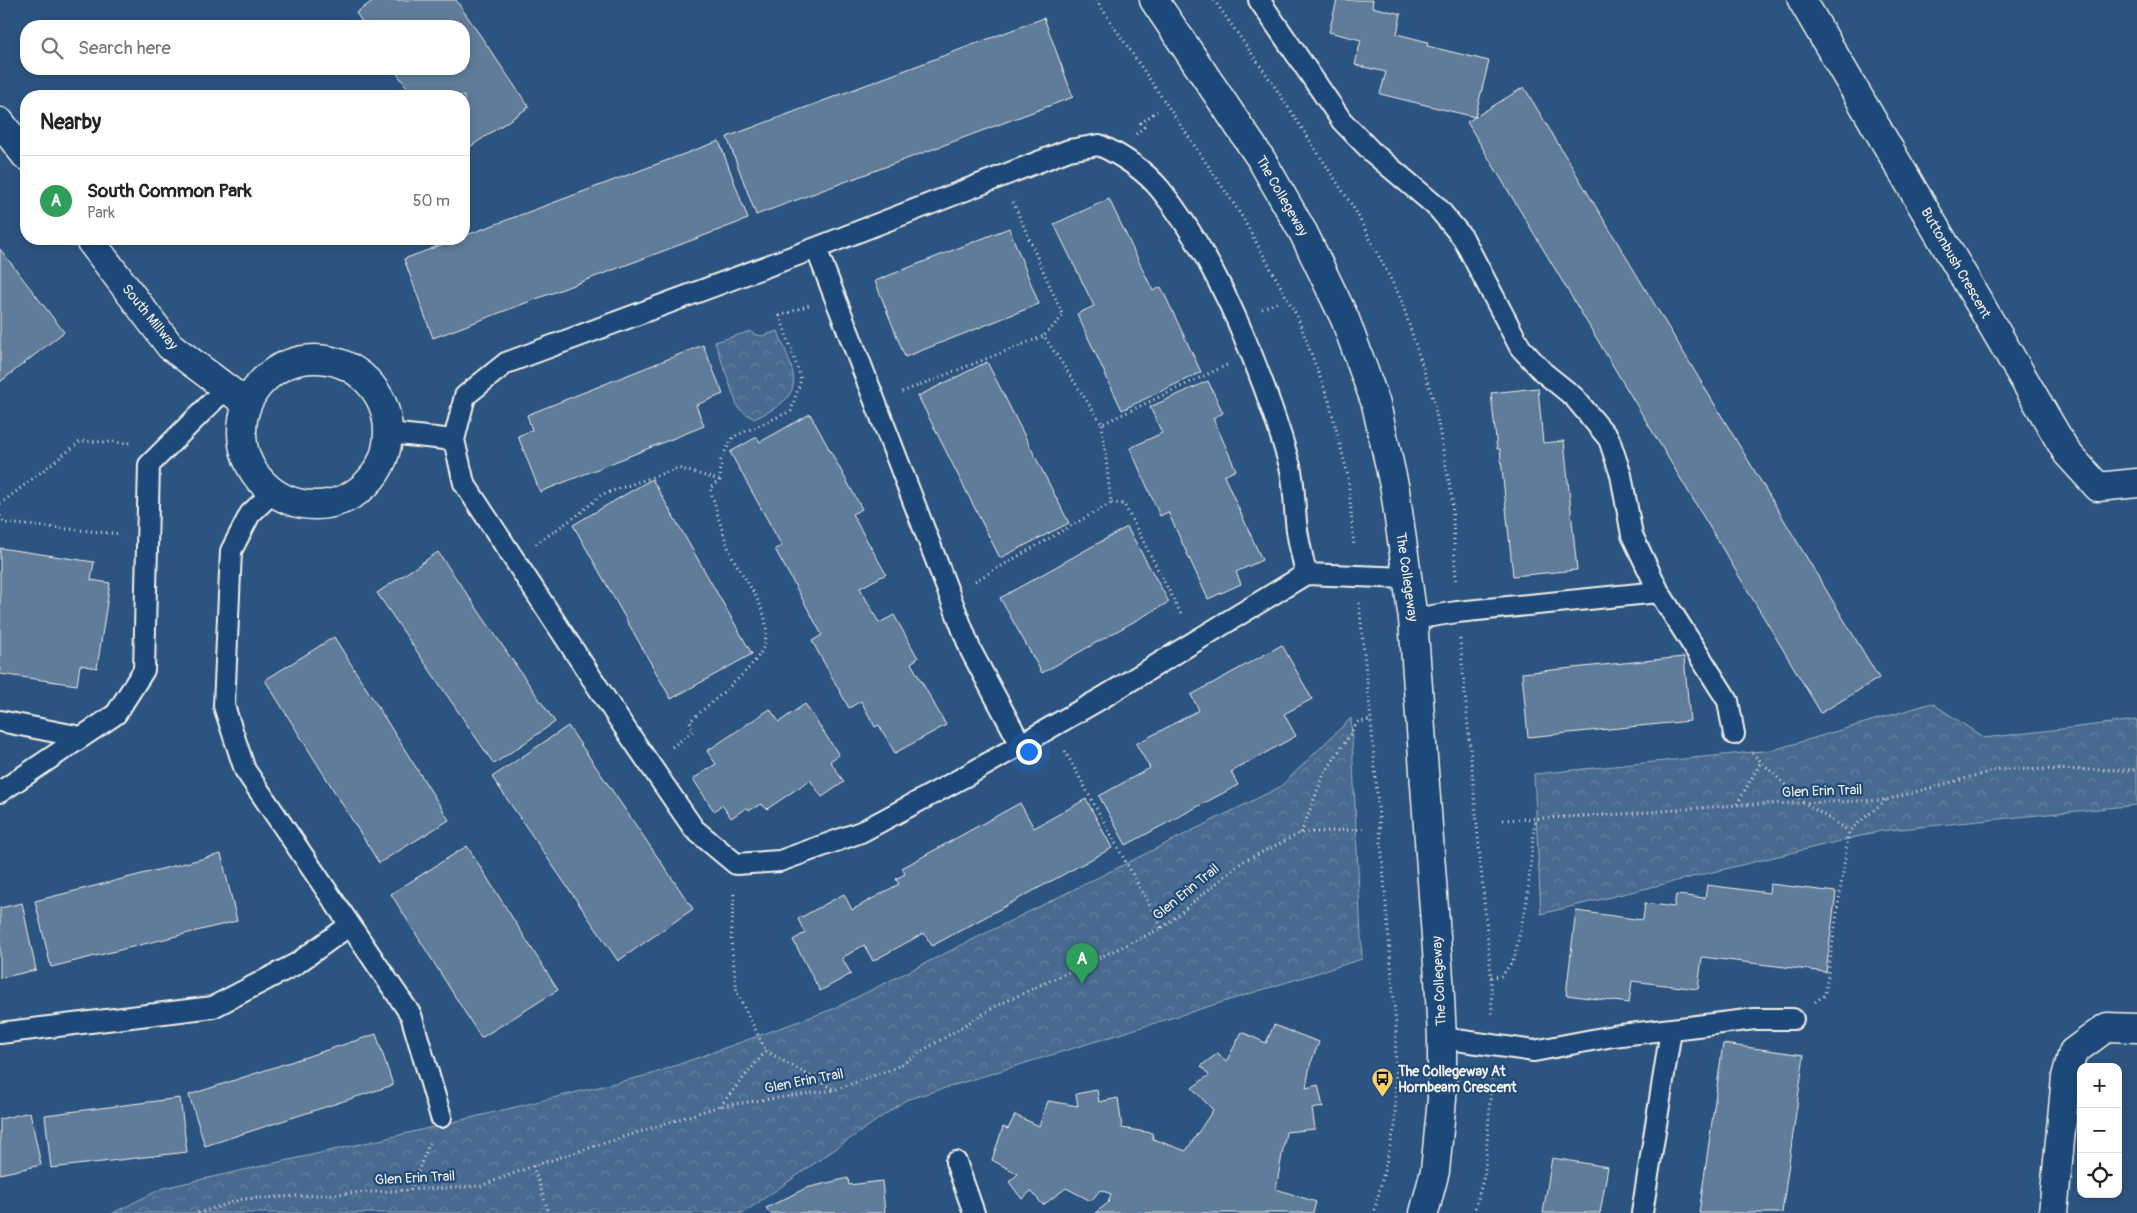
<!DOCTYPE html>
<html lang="en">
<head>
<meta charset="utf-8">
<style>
	body { margin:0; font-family:Pangolin,sans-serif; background:#f6f6f6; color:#222 }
	.controls { position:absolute; right:15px; bottom:15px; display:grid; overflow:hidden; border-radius:10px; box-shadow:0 2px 8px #0003 }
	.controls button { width:45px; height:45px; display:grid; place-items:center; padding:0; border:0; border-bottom:1px solid #e0e0e0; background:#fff; color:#222; font:25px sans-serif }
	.you { position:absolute; left:1028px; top:751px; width:18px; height:18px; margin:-12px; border:4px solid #fff; border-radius:50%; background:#1a73e8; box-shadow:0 0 0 8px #1a73e833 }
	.badge { display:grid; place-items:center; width:32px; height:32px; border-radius:50%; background:#d93025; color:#fff; font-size:16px; font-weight:700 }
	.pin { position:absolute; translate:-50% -41px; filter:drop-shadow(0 1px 2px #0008) }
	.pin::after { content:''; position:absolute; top:26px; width:18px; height:15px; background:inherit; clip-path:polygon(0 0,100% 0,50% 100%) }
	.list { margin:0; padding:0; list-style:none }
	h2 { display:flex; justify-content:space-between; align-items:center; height:65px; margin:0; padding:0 20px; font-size:21px }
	h2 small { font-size:16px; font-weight:400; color:#767676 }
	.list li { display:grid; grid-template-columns:32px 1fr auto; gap:15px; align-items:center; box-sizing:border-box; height:90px; padding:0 20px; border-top:1px solid #e0e0e0 }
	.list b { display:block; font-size:19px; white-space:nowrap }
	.list p { margin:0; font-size:16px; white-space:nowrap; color:#767676 }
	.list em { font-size:16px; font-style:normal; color:#767676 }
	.icon { flex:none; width:28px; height:28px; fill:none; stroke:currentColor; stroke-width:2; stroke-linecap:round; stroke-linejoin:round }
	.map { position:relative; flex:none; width:2137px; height:1213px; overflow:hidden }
	.search { position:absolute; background:#fff; box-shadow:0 2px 8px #0003; left:20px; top:20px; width:450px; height:55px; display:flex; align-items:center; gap:12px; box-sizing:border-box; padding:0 18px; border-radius:20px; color:#767676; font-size:19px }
	.panel { position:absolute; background:#fff; box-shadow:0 2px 8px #0003; left:20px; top:90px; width:450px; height:155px; border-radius:20px }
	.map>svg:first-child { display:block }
	.park { fill:url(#park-crowns); stroke:#9eaebc }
	.building { fill:#5e7b9a; stroke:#f4f1e8 }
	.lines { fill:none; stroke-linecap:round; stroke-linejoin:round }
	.lane-casing { stroke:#f4f1e8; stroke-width:24 }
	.street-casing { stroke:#f4f1e8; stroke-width:31 }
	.secondary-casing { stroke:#f4f1e8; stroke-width:31 }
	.path { stroke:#f4f1e8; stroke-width:3; stroke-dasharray:1 4; stroke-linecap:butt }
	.lane { stroke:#1f4a7a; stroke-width:20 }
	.street { stroke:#1f4a7a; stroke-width:28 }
	.secondary { stroke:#1f4a7a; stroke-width:28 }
	.labels { text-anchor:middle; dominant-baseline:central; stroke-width:4.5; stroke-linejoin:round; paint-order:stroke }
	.street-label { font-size:14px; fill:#f4f1e8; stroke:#1f4a7a }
	.poi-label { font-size:14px; font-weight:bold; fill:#f4f1e8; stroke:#1f4a7a; text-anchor:start }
</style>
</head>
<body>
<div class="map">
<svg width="2137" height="1213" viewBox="0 0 2137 1213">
	<defs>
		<pattern id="park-crowns" width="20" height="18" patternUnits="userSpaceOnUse" patternTransform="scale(1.25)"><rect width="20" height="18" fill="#496b90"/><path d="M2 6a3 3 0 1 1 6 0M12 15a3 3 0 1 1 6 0" fill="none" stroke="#6481a0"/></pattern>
	</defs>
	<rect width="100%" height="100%" fill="#2c5481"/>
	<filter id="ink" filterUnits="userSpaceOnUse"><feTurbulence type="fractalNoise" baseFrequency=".02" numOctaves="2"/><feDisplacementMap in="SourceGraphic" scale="10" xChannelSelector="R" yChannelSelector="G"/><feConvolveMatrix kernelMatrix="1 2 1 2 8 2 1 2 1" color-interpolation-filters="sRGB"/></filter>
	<g filter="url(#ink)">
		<path class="park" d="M751,331L753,334L762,336L778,331C796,379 809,394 754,419L738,408L715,342Z
			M1932,703L1984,738L2137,720V805L1881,831L1541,914L1534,774L1773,750Z
			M1351,718L1362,959L906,1100L743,1213H113L163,1188L383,1139L652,1074L833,1009L1280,787Z"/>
		<path class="building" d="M374,0H456L529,107L464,151V96H413L394,69H464V26H365L356,13Z
			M1337,0H1373L1372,7L1401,14L1397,34L1428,42L1427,46L1489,61L1475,117L1380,94L1386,72L1355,65L1361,40L1329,32Z
			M1044,18L1073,97L756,215L727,137Z
			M1524,87L1879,678L1821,713L1467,122Z
			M719,141L748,219L433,338L404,259L457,239H464V236Z
			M1109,199L1153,291L1161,287L1201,372L1122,410L1077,314L1094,306L1054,224Z
			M1009,228L1039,304L905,357L875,281Z
			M0,249L64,332L0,382Z
			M703,345L723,394L696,405L704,426L540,492L518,436L532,430L527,415Z
			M987,362L1069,523L1000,558L918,396Z
			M1208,381L1223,413L1213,418L1236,470L1224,476L1262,560L1236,572L1241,584L1208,599L1168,512L1160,516L1130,448L1162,433L1150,407Z
			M1538,388L1543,443L1564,441L1577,570L1513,576L1500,449H1497L1491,393Z
			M810,414L862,509L852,514L886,574L860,588L879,623L894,615L918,658L911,663L946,725L895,753L879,725L875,727L861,701L849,708L812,641L822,635L775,549L782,546L730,452L757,437L760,442Z
			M652,479L752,654L671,699L573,525Z
			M1127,527L1169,602L1042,673L1000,598Z
			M0,548L94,562L91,580L110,583L97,668L80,665L77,685L0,674Z
			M438,552L555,722L494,764L377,593Z
			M334,637L449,820L379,863L265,680Z
			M1282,645L1312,699L1284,714L1296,736L1231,772L1238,785L1126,845L1099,796L1150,768L1136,744L1199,710L1191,695Z
			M1684,657L1690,721L1528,737L1522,673Z
			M805,704L839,755L830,761L844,782L822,797L810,780L767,809L761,804L750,810L746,808L731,818L722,805L714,811L693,779L716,764L707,751L770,709L779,722Z
			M568,726L693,909L618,961L492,777Z
			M1086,799L1112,848L932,946L924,933L873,961L864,945L842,958L851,974L820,991L793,940L805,933L798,919L844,894L852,910L899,884L896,879L905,874L902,868L1020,803L1034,828Z
			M467,846L558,990L481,1038L391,894Z
			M221,854L237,921L51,967L35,901Z
			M1770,884L1836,892L1826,972L1702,957L1698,989L1632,981L1629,1003L1566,995L1576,911L1643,920L1645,903L1674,907L1676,895L1705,898L1707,885L1769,893Z
			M22,903L36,970L0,978V908Z
			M1274,1025L1319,1042L1310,1065L1306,1088L1318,1085L1323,1107L1312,1109L1315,1129L1286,1132L1276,1189L1316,1202L1313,1213H1095L1108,1203L1111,1194L1100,1190L1091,1201L1066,1188L1043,1205L1031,1191L1022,1199L1009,1182L1018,1174L992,1160L1003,1127L1008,1129L1015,1115L1039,1126L1048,1101L1078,1106L1076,1094L1097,1090L1099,1102L1118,1098L1122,1128L1152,1133L1153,1139L1186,1151L1213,1110L1192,1088L1209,1075L1201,1066L1218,1053L1226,1062L1242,1032L1266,1043Z
			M376,1034L393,1085L205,1146L189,1095Z
			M1723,1044L1804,1055L1782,1213H1699Z
			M180,1098L187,1152L51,1168L45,1115Z
			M30,1112L41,1165L0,1174V1119Z
			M1552,1158L1608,1167L1600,1213H1543Z
			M848,1178L849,1185L882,1181L885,1213H770L766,1208L806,1188Z"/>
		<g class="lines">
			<defs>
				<path id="lane" d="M1259,0L1342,121L1372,152L1437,207L1463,238L1520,347L1543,372L1574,397L1609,439L1621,475L1632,535L1659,592L1728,701L1734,734
					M1099,145C1121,155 1144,170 1160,189C1219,262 1264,376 1290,466C1295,486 1294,509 1297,530C1299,545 1303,559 1306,574L1102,698L964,777L861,832L780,861L736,864L694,829L620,721L464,483L454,440L465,396L506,363L816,248L1069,150Z
					M816,248L971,651L1021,745
					M389,433L454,440
					M272,493L250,514L231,551L224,706L245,770L411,1015L441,1117
					M1306,574L1406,578
					M1413,619L1457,612L1659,592
					M0,721L81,737
					M0,792L116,714L144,670L149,465L226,388
					M0,1033L213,1007L296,964L350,925
					M1442,1038L1534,1051L1613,1036L1755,1019H1793
					M956,1162L974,1213
					M1642,1213L1671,1030"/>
				<path id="street" d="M1802,0L2067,453L2098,487L2137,483
					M0,122L26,156
					M89,239L170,346L246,403
					M242 432a73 73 0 1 1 146 0a73 73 0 1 1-146 0Z
					M2053,1213L2066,1077L2073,1052L2107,1027L2137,1028"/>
				<path id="secondary" d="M1154,0L1261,159L1304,234L1345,319L1376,404L1395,490L1413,619L1439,978L1442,1038V1099L1435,1171L1424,1213"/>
			</defs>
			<use href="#lane" class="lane-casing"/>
			<use href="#street" class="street-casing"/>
			<use href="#secondary" class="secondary-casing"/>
			<path class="path" d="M1096,0L1240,213L1297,316L1329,401L1348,476L1354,547
				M1214,0L1273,84L1355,210L1401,299L1434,402L1452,498L1456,583
				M1136,134L1144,127L1141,123L1157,111
				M1013,202L1063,316L1044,336
				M1262,309L1278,302
				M902,392L1044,336L1102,424L1227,365
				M1102,424L1111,503L1124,504L1182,616
				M0,504L81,441L130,443
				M0,516L5,523L121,534
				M536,544L579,514L601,495L678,468L719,480
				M975,581L1111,503
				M1359,603L1371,720L1396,1026L1395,1126L1374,1213
				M1460,639L1491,977L1492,1016
				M672,747L693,731L690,721C709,704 750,672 761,652C781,615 740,579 728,547C721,528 716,508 710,488L720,480L721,459L733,437L791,411L801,379L780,316L809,305
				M1065,751L1162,928
				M1752,753L1803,802L1849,831
				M1737,804L1761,762
				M1503,820L1625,814L1736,805L1886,800L2000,769L2137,770
				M1301,833L1323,776L1358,722L1371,720
				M1491,977L1502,976L1514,959L1527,901L1535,819
				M1815,1002L1825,995L1849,831L1886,800
				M766,1051L833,1089
				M720,1106L766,1051L737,993L731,941L734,891
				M533,1166L549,1213
				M410,1190L430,1142
				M198,1213L243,1199L481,1186L533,1166L720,1106L834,1090L895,1068L996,1006L1162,928L1242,862L1301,833L1363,829
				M1474,1213L1485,1172L1492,1073"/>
			<use href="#lane" class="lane"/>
			<use href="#street" class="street"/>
			<use href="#secondary" class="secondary"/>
		</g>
	</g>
	<defs>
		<symbol id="bus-pin" viewBox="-11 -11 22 30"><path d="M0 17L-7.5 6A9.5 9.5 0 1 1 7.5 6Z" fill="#ffd166" stroke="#1f4a7a"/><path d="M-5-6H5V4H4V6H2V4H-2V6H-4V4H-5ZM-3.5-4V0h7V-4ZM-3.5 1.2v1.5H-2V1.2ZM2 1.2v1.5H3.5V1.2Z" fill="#111"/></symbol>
	</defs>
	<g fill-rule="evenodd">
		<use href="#bus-pin" x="1370" y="1066" width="25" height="34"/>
	</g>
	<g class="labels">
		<g class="street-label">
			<text transform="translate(1282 196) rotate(60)">The Collegeway</text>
			<text transform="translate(1956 263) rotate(60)">Buttonbush Crescent</text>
			<text transform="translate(150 317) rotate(51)">South Millway</text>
			<text transform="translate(1407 577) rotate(82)">The Collegeway</text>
			<text transform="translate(1822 791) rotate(-2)">Glen Erin Trail</text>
			<text transform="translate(1186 892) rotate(-39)">Glen Erin Trail</text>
			<text transform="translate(1439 981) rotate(-93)">The Collegeway</text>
			<text transform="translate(804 1081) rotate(-11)">Glen Erin Trail</text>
			<text transform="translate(415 1178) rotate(-3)">Glen Erin Trail</text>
		</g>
		<g class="poi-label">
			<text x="1398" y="1071">The Collegeway At<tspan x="1398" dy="16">Hornbeam Crescent</tspan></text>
		</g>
	</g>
</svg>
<div class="controls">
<button>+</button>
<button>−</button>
<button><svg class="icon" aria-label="locate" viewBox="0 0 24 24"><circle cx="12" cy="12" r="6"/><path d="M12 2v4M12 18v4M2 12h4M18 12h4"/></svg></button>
</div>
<div class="you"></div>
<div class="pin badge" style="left:1082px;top:984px;background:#2e9e5b">A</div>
<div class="search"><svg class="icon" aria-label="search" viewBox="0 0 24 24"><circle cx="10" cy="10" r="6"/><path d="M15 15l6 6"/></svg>Search here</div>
<section class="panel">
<h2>Nearby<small></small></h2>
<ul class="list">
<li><span class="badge" style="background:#2e9e5b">A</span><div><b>South Common Park</b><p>Park</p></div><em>50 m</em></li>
</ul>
</section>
</div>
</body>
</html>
